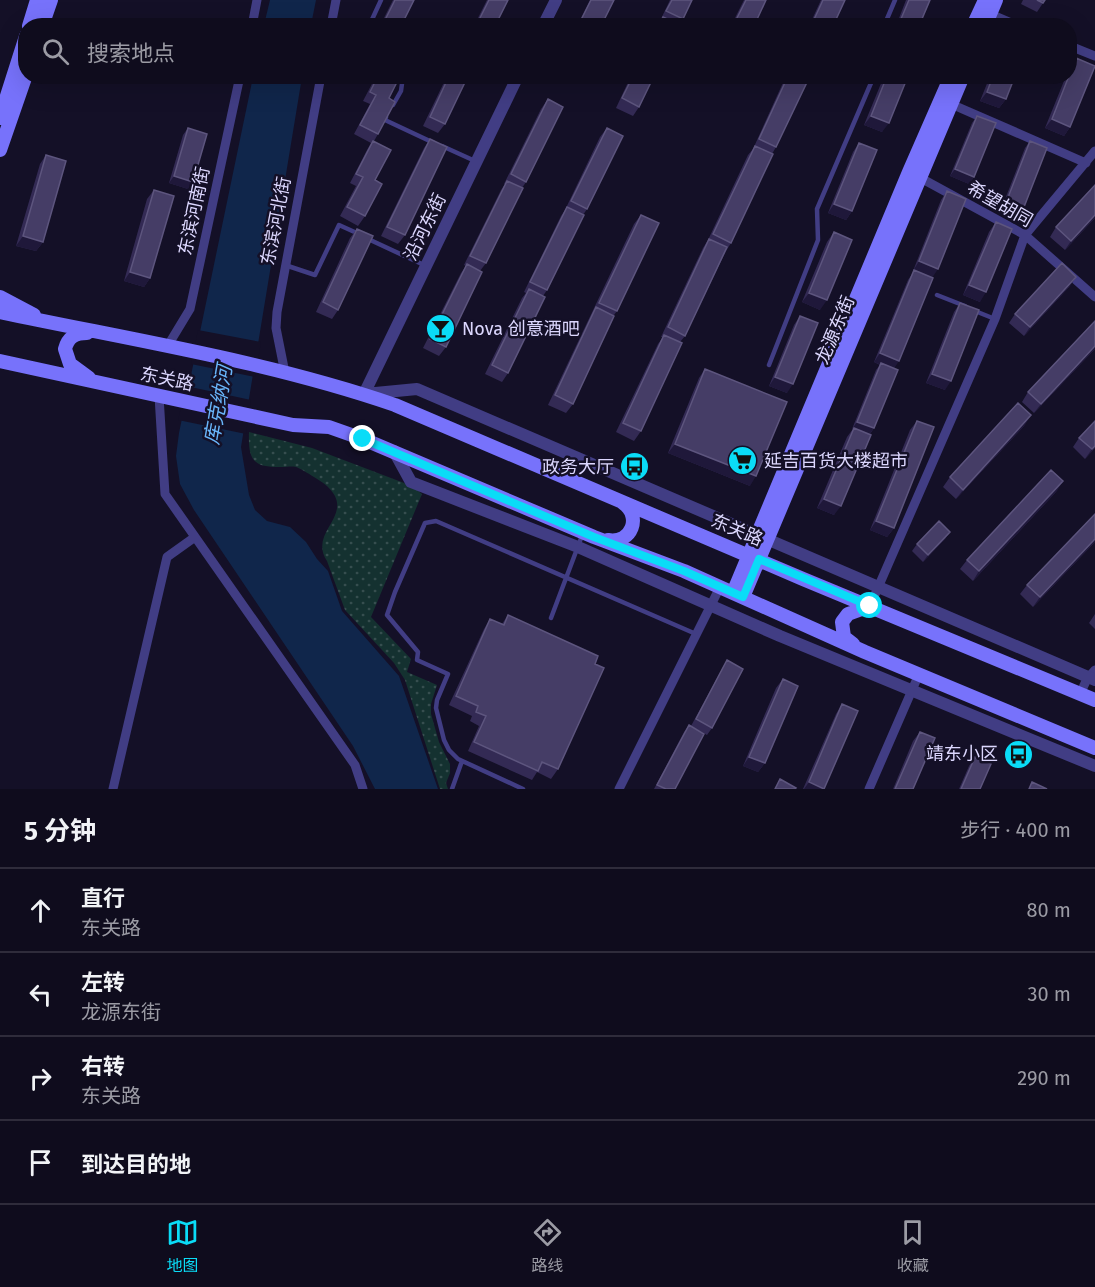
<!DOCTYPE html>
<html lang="zh">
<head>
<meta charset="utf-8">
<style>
	body { margin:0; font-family:"Fira Sans","Noto Sans SC",sans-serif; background:#181526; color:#f1f3f6 }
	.stop { position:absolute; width:18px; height:18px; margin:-14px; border:4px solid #0adcf7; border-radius:50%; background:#fff }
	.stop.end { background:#0adcf7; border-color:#fff; box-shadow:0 2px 6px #0008 }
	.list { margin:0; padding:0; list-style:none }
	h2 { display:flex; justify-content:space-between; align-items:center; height:78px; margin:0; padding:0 24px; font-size:26px }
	h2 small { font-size:20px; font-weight:400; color:#9b9ba4 }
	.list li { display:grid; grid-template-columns:39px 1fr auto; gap:18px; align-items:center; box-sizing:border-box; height:84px; padding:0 24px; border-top:2px solid #2f2c3b }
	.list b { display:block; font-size:22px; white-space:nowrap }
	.list p { margin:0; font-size:20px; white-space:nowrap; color:#9b9ba4 }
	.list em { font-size:20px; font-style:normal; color:#9b9ba4 }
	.icon { flex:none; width:33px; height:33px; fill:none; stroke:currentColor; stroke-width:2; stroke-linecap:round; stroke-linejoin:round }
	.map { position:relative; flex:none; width:1095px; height:789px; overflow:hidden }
	.search { position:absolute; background:#0f0c1d; box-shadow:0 6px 24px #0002; left:18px; right:18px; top:18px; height:66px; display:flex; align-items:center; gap:15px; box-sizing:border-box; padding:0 21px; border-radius:24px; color:#9b9ba4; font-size:22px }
	.sheet { height:414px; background:#0f0c1d }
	nav { display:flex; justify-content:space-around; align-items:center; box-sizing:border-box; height:84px; border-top:2px solid #2f2c3b; background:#0f0c1d; font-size:16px; color:#9b9ba4 }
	nav a { display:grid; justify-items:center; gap:3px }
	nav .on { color:#0adcf7 }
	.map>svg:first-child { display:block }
	.grass { fill:url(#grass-dots) }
	.water { fill:#10264b }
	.pier { fill:#141027 }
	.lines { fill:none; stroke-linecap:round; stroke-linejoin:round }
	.service { stroke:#413d84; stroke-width:4.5 }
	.minor { stroke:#413d84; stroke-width:9 }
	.tertiary { stroke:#413d84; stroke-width:12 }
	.secondary { stroke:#7772fb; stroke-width:14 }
	.wall { fill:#332a54 }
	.shaded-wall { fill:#1f183a }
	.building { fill:#453d66; stroke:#5d557e; stroke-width:1.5 }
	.route { stroke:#0adcf7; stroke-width:8 }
	.labels { text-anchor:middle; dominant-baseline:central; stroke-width:5; stroke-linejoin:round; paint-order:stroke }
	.street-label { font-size:18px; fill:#dcd7fe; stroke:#141027 }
	.poi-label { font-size:18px; fill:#dcd7fe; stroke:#141027; text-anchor:start }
	.water-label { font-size:20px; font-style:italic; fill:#69b5fa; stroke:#141027 }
</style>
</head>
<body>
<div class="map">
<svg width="1095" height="789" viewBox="0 0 1095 789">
	<defs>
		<pattern id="grass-dots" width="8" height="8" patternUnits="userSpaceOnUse" patternTransform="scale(1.5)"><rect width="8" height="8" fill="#143130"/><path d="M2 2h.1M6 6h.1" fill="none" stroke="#364e4f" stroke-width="1.8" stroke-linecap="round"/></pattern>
	</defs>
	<rect width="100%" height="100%" fill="#141027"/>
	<path class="grass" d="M249,432L312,448L412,486L422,494L371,617L411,659L407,672L437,685L431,704V714L439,742L450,764V773L446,783L448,789H440L405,680L394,663L345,610L327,561C307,531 358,515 327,486C323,482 300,468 296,467C292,466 286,467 282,467C253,468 248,460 249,432Z"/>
	<path class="water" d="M270,0H316L311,25H264Z
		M253,77H302L241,447L249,495L255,510L267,521L290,527L306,542L317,559L328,571L342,611L399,676L438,789H375L353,746L194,510L180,484L176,456L179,433Z"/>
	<path class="pier" d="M198,330L261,342L255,377L191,364Z
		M186,386L251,400L246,434L178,420Z"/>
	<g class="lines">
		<path class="service" d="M369,26L381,0
			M884,26L895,0
			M393,105L401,91L403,76
			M386,117L385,120L434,143
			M442,146L475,161
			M366,238L424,265
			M285,265L315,275L339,225L359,234
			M937,295L965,306
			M975,311L995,319
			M769,365L818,240L817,209L874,76
			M551,618L583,533
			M452,789L462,761
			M523,789L458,759L449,750L444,740L436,708L437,700L448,674L417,660L418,652L387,615L395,592L425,523L436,521L696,634"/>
		<path class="minor" d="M990,14L1018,26
			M252,26L257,0
			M331,26L336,0
			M1070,46L1095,56
			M951,104L1086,163
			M917,176L1025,235L1095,297
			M167,347L190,309L240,76
			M285,373L276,328L277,312L321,76
			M159,396L165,494L355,765L363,789
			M870,606L995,319L1025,235L1095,151
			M1080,694L1087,679L1095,670
			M113,789L167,557L195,537
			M619,789L720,587
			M869,789L919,674"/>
		<path class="tertiary" d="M543,26L556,0
			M364,394L518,76
			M365,394L417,389L1095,680
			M394,451L411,482L578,547L780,636L1095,766"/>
		<path class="secondary" d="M29,26L37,0
			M42,26L51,0
			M973,26L985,0
			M985,26L996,0
			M0,118L26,36
			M0,150L26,75
			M0,297L34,315
			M0,312C132,340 267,361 395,405L803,579L1095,700
			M87,333C75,333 68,337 65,349L70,364L89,378
			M0,361L293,425L329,427L363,439L594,537L684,571L865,652L1095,748
			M608,540C632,544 642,516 623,503
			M733,593L909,172L951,76
			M743,597L963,76
			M853,644L844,637L842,622L848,614L870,606"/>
	</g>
	<path class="wall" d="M393,0H414L401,26H380Z
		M487,0H508L495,26H474Z
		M590,0H614L601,26H577Z
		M670,0H692L679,25L680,26H657L660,21Z
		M744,0H766L754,26H731Z
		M821,0H845L833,26H809Z
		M906,0H930L919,26H896Z
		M1023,0H1045L1037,12L1021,4Z
		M1076,58L1070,127L1064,136L1045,128L1066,76H1070V68Z
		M376,76H400L389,98L378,134L374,141L375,180L365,216L358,226L340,216L356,186L350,183L367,150L371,143L354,134L370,104L363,101Z
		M447,76H468L445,124L438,133L423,126Z
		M557,76H574L569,83Z
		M631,76H654L639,107L633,116L616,108Z
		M786,76H810L776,147L772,154L731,243L726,251L685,336L680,342L641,431L634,441L616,432L658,344L663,337H661L703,248L708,240L748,155L753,149Z
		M884,76H908L882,132L864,125Z
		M990,76H1015L1006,99L999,108L980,101Z
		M548,99L526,182L522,188L486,263L480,271L446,347L439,356L423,348L461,273L466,266L464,265L501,190L505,184H504L541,109Z
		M977,116L974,177L969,184L950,176L972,123Z
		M188,128L193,182L188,189L169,183L183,135Z
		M607,128L587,209L583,215L547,290L543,296L508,373L502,382L485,374L522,298L526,293L524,292L561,216L565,210L600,137Z
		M430,139L405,235L398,244L381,236L424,148Z
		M1030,141L1024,207L1019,214L1002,207L1025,148Z
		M859,143L852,211L846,220L828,213L853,152Z
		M46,155L43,242L36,251L16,246L40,164Z
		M154,190L150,278L144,287L124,281L147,199Z
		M947,191L932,278L894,368L874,428L870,434L834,515L817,508L847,437L853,429H852L876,370L880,365L874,362L908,280L914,271H913L941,200Z
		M641,215L617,311L614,315L573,404L566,413L548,405L634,224Z
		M1095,218L1065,250L1050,237L1056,227Z
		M996,222L980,302L963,295L989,232Z
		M357,229L338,310L332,319L316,312L350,238Z
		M834,232L820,310L802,302L827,242Z
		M1070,286L1024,336L1009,323L1015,314Z
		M960,303L945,390L926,383L954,312Z
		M800,316L787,393L769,386L794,325Z
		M1095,321V349L1034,413L1022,402L1028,392Z
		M705,369L750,486L668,453L699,378Z
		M917,421L894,528L887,537L870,530L910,430Z
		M1025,425L956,499L943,487L950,477Z
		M1079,438L1095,448L1085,459L1073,447Z
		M1057,491L973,581L960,569L967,560Z
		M950,532L945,539L923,562L912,551L917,544Z
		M1095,542L1033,607L1020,594L1027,585Z
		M1095,614V629L1089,623Z
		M508,615L595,664L558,769L551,779L537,772L532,780L468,751L479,726L470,721L472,716L449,705L484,629L490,619L502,624Z
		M727,660L712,728L707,735L691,726L723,667Z
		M783,679L765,763L758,772L743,766L776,688Z
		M842,704L858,711L824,789H803L836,714Z
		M689,725L675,789H654L684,732Z
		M920,732L913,789H893L913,741Z
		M975,757L980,789H959L969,766Z"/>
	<path class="shaded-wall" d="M987,92L1006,99L999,108L980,101Z
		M871,116L889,123L882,132L864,125Z
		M1052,119L1070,127L1064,136L1045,128Z
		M955,169L974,177L969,184L950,176Z
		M174,176L193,182L188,189L169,183Z
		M1007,200L1024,207L1019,214L1002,207Z
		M834,204L852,211L846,220L828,213Z
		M1095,215V218L1065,250L1071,241Z
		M23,236L43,242L36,251L16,246Z
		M919,261L938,269L932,278L913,271Z
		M130,272L150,278L144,287L124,281Z
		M1076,277L1070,286L1024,336L1030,327Z
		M969,285L986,292L980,302L963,295Z
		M809,293L827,300L820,310L802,302Z
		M1095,346V349L1034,413L1041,404Z
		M880,353L899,361L893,370L874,362Z
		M932,374L951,381L945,390L926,383Z
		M775,377L793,384L787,393L769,386Z
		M1031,415L1025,425L956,499L963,490Z
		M857,422L874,428L869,435L852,429Z
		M675,444L756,476L750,486L668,453Z
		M1095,446V448L1085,459L1092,449Z
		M1063,481L1057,491L973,581L979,571Z
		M824,499L841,506L834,515L817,508Z
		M876,521L894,528L887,537L870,530Z
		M950,532L945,539L923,562L928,555Z
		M1095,539V542L1033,607L1040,597Z
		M749,757L765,763L758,772L743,766Z
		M809,782L824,789H804Z"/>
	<path class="building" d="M395,0H414L401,26H382Z
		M489,0H508L495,26H481L477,24Z
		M591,0H614L601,26H578Z
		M672,0H692L683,19L666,11Z
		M746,0H766L754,26H733Z
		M823,0H845L833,26H811Z
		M909,0H930L919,26H898Z
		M1037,0H1045L1043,3Z
		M663,17L680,25V26H659Z
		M1076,58L1095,66L1070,127L1052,119Z
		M378,76H400L389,98L395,102L378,134L360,125L376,95L370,92Z
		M449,76H468L445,124L430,117Z
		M633,76H654L639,107L622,98Z
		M788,76H810L776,147L759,139Z
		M887,76H908L889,123L871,116Z
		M993,76H1015L1006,99L987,92Z
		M548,99L563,107L526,182L511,174Z
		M977,116L996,123L974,177L955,169Z
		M188,128L207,134L193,182L174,176Z
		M607,128L623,136L587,209L571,201Z
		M430,139L447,147L405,235L387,227Z
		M373,141L391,150L375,180L382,184L365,216L347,207L363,177L356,174Z
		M1030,141L1047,148L1024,207L1007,200Z
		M859,143L877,150L852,211L834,204Z
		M755,146L773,154L731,243L713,234Z
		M46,155L66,161L43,242L23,236Z
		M507,181L523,188L486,263L470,256Z
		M1095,185V215L1071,241L1056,227Z
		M154,190L174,196L150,278L130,272Z
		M947,191L966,199L938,269L919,261Z
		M567,207L584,215L547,290L530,282Z
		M641,215L659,223L617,311L599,303Z
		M996,222L1012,229L986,292L969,285Z
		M357,229L373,236L338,310L323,302Z
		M834,232L852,240L827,300L809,293Z
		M709,239L727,247L685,336L668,327Z
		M1062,263L1076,277L1030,327L1015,314Z
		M467,264L482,272L446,347L430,339Z
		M914,270L933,278L899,361L880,353Z
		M529,289L545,297L508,373L492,365Z
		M960,303L979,310L951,381L932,374Z
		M596,307L614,316L573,404L555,395Z
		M800,316L818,323L793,384L775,377Z
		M1095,321V346L1041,404L1028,392Z
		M664,335L682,343L641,431L623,423Z
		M881,363L898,370L874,428L857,422Z
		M705,369L787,402L756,476L675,444Z
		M1018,403L1031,415L963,490L950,477Z
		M917,421L934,427L894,528L876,521Z
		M1095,421V446L1092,449L1079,438Z
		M854,428L871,435L841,506L824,499Z
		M1051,470L1063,481L979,571L967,560Z
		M1095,514V539L1040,597L1027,585Z
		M939,521L950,532L928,555L917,544Z
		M508,615L598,656L595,664L604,668L558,769L542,762L538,771L474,742L486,716L476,712L478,706L456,696L490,619L504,625Z
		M727,660L743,669L712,728L696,719Z
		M783,679L798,686L765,763L749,757Z
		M842,704L858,711L824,789L809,782Z
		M689,725L704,734L675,789H666L657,785Z
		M920,732L935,738L913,789H895Z
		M975,757L991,764L980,789H961Z
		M780,779L796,788L795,789H775Z
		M1032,782L1047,789H1029Z"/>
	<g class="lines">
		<path class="route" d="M363,439L594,537L684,571L743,597L759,559L870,606"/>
	</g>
	<defs>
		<symbol id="bar-disc" viewBox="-11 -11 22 22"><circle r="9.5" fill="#0adcf7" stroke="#141027"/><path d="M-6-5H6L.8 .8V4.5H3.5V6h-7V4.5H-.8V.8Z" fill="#111"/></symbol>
		<symbol id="supermarket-disc" viewBox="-11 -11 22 22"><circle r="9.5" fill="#0adcf7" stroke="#141027"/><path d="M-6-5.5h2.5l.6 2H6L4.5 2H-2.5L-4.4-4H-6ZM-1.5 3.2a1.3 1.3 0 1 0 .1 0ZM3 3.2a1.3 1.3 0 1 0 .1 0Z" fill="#111"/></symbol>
		<symbol id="bus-disc" viewBox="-11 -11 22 22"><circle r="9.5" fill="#0adcf7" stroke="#141027"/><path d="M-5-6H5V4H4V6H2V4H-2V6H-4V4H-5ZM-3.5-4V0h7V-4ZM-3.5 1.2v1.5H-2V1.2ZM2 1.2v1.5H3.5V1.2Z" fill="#111"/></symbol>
	</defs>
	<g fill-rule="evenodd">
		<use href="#bar-disc" x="424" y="312" width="33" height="33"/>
		<use href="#supermarket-disc" x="726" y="444" width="33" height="33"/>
		<use href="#bus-disc" x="618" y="450" width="33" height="33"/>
		<use href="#bus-disc" x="1002" y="738" width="33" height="33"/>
	</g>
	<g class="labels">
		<g class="street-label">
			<text transform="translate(1000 204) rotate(30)">希望胡同</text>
			<text transform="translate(194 211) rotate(-78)">东滨河南街</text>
			<text transform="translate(276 221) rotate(-79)">东滨河北街</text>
			<text transform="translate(425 227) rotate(-64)">沿河东街</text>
			<text transform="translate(835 330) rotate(-67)">龙源东街</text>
			<text transform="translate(167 379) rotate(12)">东关路</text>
			<text transform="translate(737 530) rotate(23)">东关路</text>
		</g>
		<g class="poi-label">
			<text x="462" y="329">Nova 创意酒吧</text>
			<text x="764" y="461">延吉百货大楼超市</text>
			<text x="614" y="467" text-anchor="end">政务大厅</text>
			<text x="998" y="754" text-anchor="end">靖东小区</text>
		</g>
		<g class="water-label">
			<text transform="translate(218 405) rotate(-80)">库克纳河</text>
		</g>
	</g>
</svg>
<div class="stop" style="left:870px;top:606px"></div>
<div class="stop end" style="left:363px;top:439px"></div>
<div class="search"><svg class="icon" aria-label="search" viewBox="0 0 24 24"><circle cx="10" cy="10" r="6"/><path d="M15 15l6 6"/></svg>搜索地点</div>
</div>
<section class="sheet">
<h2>5 分钟<small>步行 · 400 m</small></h2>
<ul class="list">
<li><svg class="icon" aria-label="ahead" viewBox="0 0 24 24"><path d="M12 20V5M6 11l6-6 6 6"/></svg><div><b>直行</b><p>东关路</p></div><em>80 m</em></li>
<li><svg class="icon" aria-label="left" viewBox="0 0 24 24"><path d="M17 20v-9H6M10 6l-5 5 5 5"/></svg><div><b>左转</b><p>龙源东街</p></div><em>30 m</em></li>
<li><svg class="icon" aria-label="right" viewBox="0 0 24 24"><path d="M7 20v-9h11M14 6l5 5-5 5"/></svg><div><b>右转</b><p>东关路</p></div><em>290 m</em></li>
<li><svg class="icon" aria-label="arrive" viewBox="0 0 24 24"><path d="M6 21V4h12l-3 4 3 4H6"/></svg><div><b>到达目的地</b></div></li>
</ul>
</section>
<nav>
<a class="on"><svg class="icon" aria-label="map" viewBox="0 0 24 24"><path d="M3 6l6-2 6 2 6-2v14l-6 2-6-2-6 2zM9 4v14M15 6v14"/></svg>地图</a>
<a><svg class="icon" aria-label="directions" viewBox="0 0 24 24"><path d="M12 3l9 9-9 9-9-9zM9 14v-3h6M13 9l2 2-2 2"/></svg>路线</a>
<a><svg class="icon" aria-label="saved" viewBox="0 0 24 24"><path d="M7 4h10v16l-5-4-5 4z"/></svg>收藏</a>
</nav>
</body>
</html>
